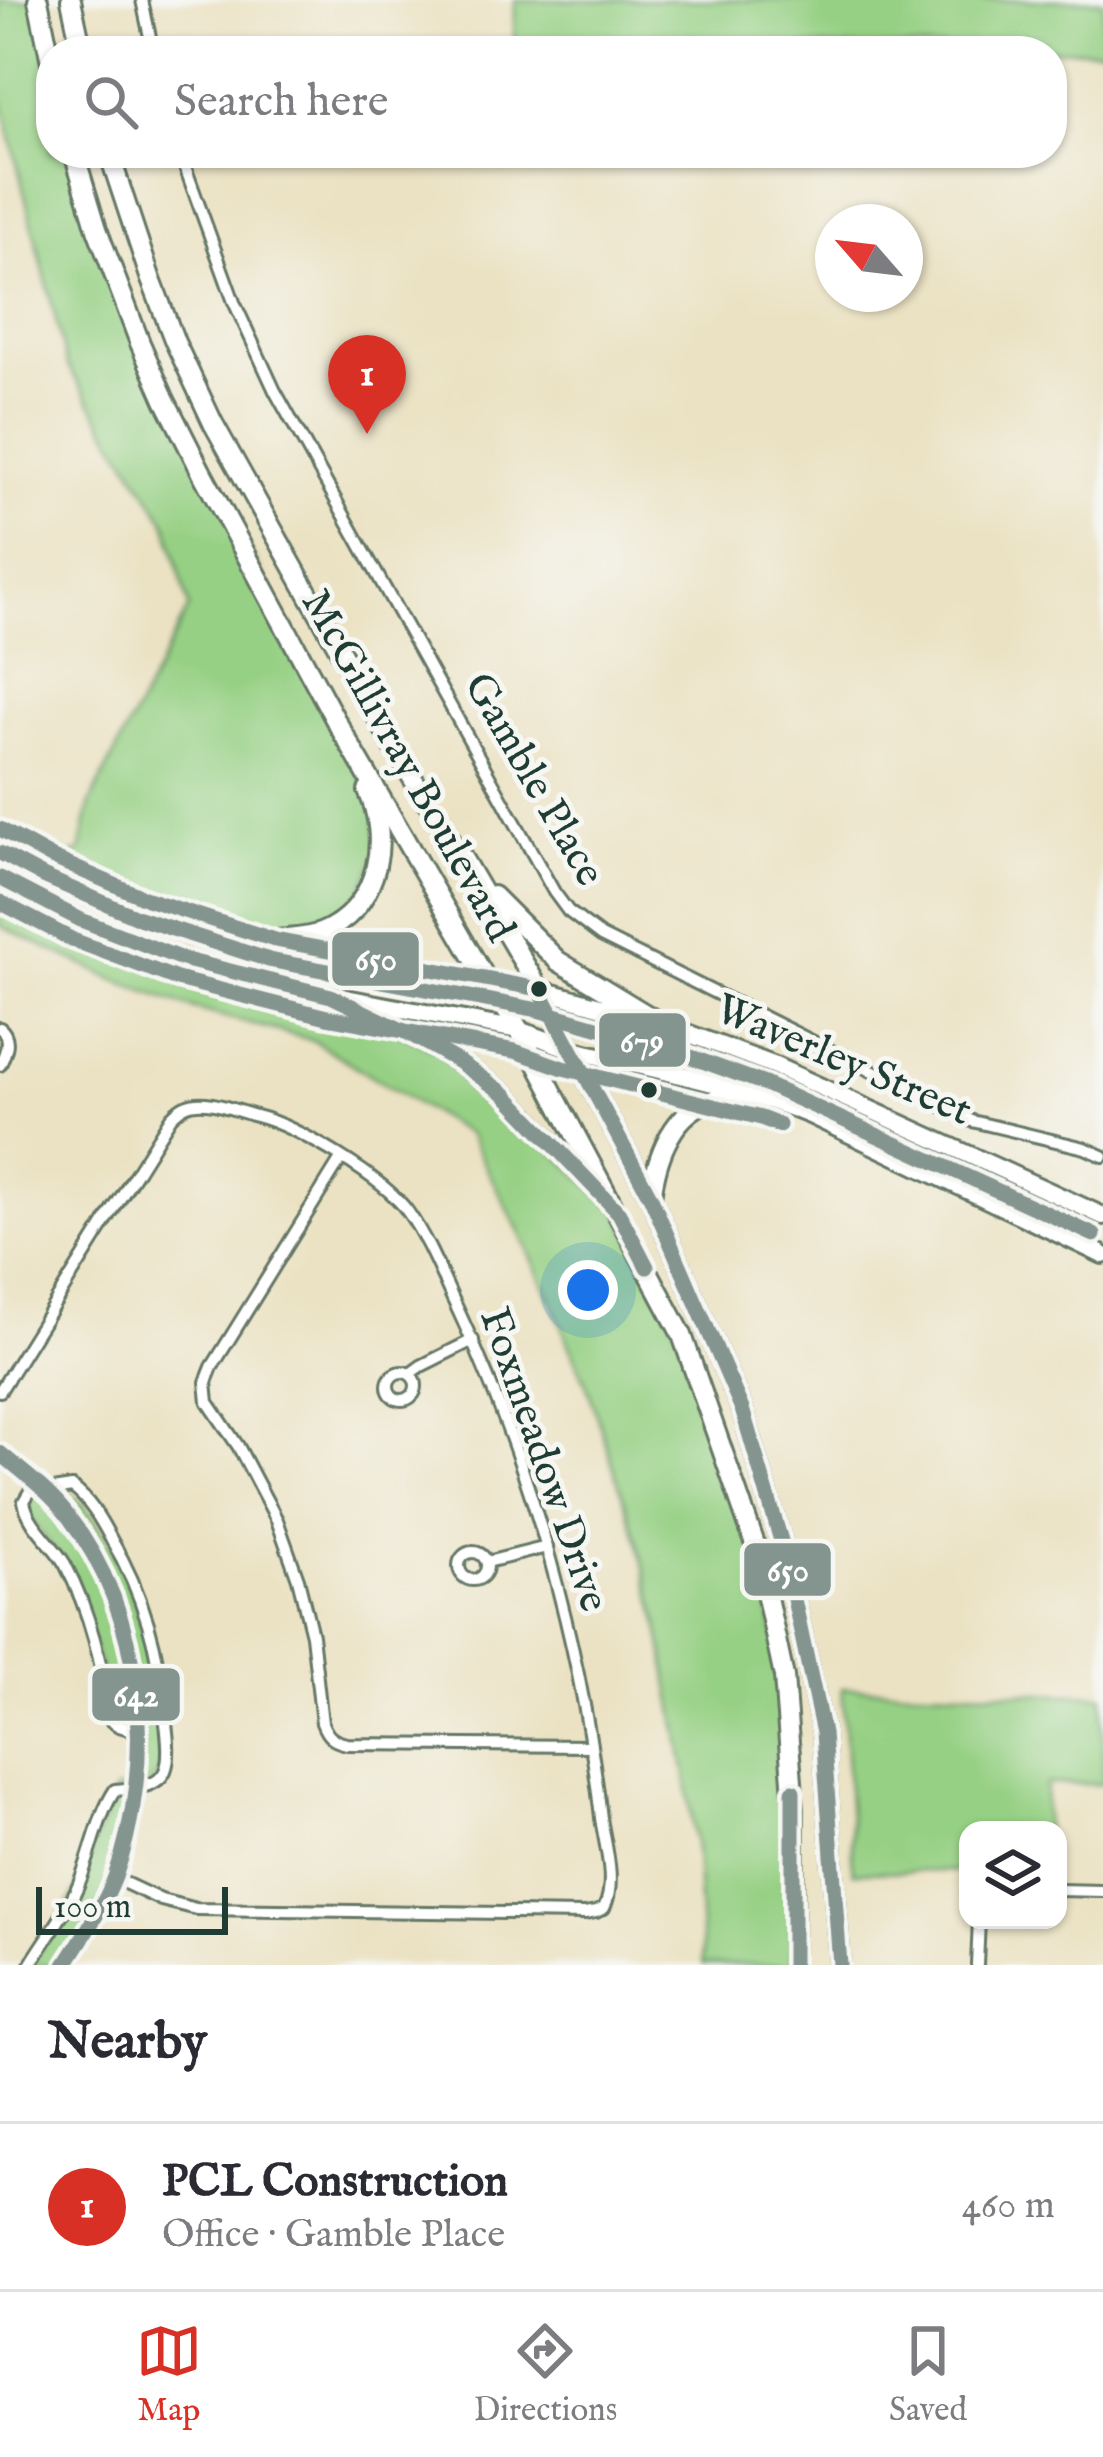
<!DOCTYPE html>
<html lang="en">
<head>
<meta charset="utf-8">
<style>
	body { margin:0; font-family:"IM FELL English",serif; background:#f2f2f3; color:#2b2b33 }
	.controls { position:absolute; right:36px; bottom:36px; display:grid; overflow:hidden; border-radius:24px; box-shadow:0 3px 9px #0004 }
	.controls button { width:108px; height:108px; display:grid; place-items:center; padding:0; border:0; border-bottom:3px solid #e1e1e2; background:#fff; color:#2b2b33; font:60px sans-serif }
	.compass { position:absolute; left:815px; top:204px; width:108px; height:108px; border-radius:50%; background:#fff; box-shadow:0 3px 9px #0004; rotate:298deg }
	.scale { position:absolute; left:36px; bottom:30px; width:192px; box-sizing:border-box; padding-left:12px; border:6px solid #1f3d34; border-top:0; font-size:33px; line-height:42px; white-space:nowrap; color:#1f3d34; -webkit-text-stroke:9px #f6f6f2; paint-order:stroke }
	.you { position:absolute; left:588px; top:1290px; width:42px; height:42px; margin:-30px; border:9px solid #fff; border-radius:50%; background:#1a73e8; box-shadow:0 0 0 18px #1a73e833 }
	.badge { display:grid; place-items:center; width:78px; height:78px; border-radius:50%; background:#d93025; color:#fff; font-size:39px; font-weight:700 }
	.pin { position:absolute; translate:-50% -99px; filter:drop-shadow(0 3px 6px #0008) }
	.pin::after { content:''; position:absolute; top:63px; width:42px; height:36px; background:inherit; clip-path:polygon(0 0,100% 0,50% 100%) }
	.list { margin:0; padding:0; list-style:none }
	h2 { display:flex; justify-content:space-between; align-items:center; height:156px; margin:0; padding:0 48px; font-size:51px }
	h2 small { font-size:39px; font-weight:400; color:#7c7c81 }
	.list li { display:grid; grid-template-columns:78px 1fr auto; gap:36px; align-items:center; box-sizing:border-box; height:168px; padding:0 48px; border-top:3px solid #e1e1e2 }
	.list b { display:block; font-size:45px; white-space:nowrap }
	.list p { margin:0; font-size:39px; white-space:nowrap; color:#7c7c81 }
	.list em { font-size:39px; font-style:normal; color:#7c7c81 }
	.icon { flex:none; width:66px; height:66px; fill:none; stroke:currentColor; stroke-width:2; stroke-linecap:round; stroke-linejoin:round }
	.map { position:relative; flex:none; width:1103px; height:1965px; overflow:hidden }
	.search { position:absolute; background:#fff; box-shadow:0 3px 9px #0004; left:36px; right:36px; top:36px; height:132px; display:flex; align-items:center; gap:30px; box-sizing:border-box; padding:0 42px; border-radius:48px; color:#7c7c81; font-size:45px }
	.sheet { height:324px; background:#fff }
	nav { display:flex; justify-content:space-around; align-items:center; box-sizing:border-box; height:168px; border-top:3px solid #e1e1e2; background:#fff; font-size:33px; color:#7c7c81 }
	nav a { display:grid; justify-items:center; gap:6px }
	nav .on { color:#d93025 }
	.map>svg:first-child { display:block }
	.green { fill:#96d084; stroke:#5a865c; stroke-width:3 }
	.lines { fill:none; stroke-linecap:round; stroke-linejoin:round }
	.minor-casing { stroke:#676; stroke-width:16 }
	.tertiary-casing { stroke:#676; stroke-width:20 }
	.secondary-casing { stroke:#676; stroke-width:22 }
	.primary-casing { stroke:#676; stroke-width:24 }
	.minor { stroke:#fff; stroke-width:10 }
	.tertiary { stroke:#fff; stroke-width:14 }
	.secondary { stroke:#fff; stroke-width:16 }
	.primary { stroke:#fff; stroke-width:18 }
	.bus-1-casing { stroke:#f6f6f2; stroke-width:24 }
	.bus-2-casing { stroke:#f6f6f2; stroke-width:24 }
	.bus-3-casing { stroke:#f6f6f2; stroke-width:24 }
	.bus-1 { stroke:#84948f; stroke-width:15 }
	.bus-2 { stroke:#84948f; stroke-width:15 }
	.bus-3 { stroke:#84948f; stroke-width:15 }
	.bus-dot { fill:#1f3d34; stroke:#f6f6f2; stroke-width:4.5 }
	.labels { text-anchor:middle; dominant-baseline:central; stroke-width:10; stroke-linejoin:round; paint-order:stroke }
	.street-label { font-size:42px; fill:#1f3d34; stroke:#f6f6f2 }
	.line-badge { stroke:#f6f6f2; stroke-width:4.5 }
	.badge-label { font-size:33px; text-anchor:middle; font-weight:bold; fill:#fff }
</style>
</head>
<body>
<div class="map">
<svg width="1103" height="1965" viewBox="0 0 1103 1965">
	<rect width="100%" height="100%" fill="#f6f6f2"/>
	<filter id="ink" filterUnits="userSpaceOnUse"><feTurbulence type="fractalNoise" baseFrequency=".00833" numOctaves="2"/><feDisplacementMap in="SourceGraphic" scale="24" xChannelSelector="R" yChannelSelector="G"/><feConvolveMatrix kernelMatrix="1 2 1 2 8 2 1 2 1" color-interpolation-filters="sRGB"/></filter>
	<filter id="wash" filterUnits="userSpaceOnUse"><feTurbulence type="fractalNoise" baseFrequency=".004" numOctaves="4" result="noise"/><feDisplacementMap in="SourceGraphic" scale="48" xChannelSelector="R" yChannelSelector="G"/><feGaussianBlur stdDeviation="2.7" result="paint"/><feColorMatrix in="noise" values="0 0 0 0 0 0 0 0 0 0 0 0 0 0 0 0 0 1.4 0 .05"/><feComposite in="paint" operator="in"/></filter>
	<g filter="url(#wash)">
		<rect width="100%" height="100%" fill="#ebe2c3"/>
		<path class="green" d="M0,0H38L51,62V153H74L117,282L374,803L378,852L353,911L275,940L51,857L80,852L90,803L189,607L167,524L67,365L0,94Z
			M515,0H1103V50L514,44Z
			M0,878L81,920L331,996L459,1062L619,1213L682,1335L757,1550L784,1677L793,1965H703L696,1850L686,1775L658,1621L638,1542L588,1389L555,1309L519,1230L469,1135L312,1040L195,1009L120,982L0,926Z
			M35,1483L46,1491L62,1487C125,1530 159,1663 161,1735C161,1761 168,1779 138,1788L114,1878L65,1965H30L74,1895L115,1790L138,1787L141,1734L110,1720L104,1680L64,1562L26,1513Z
			M842,1688L1103,1695V1784H1046L1045,1830H968V1871L853,1872Z"/>
	</g>
	<g filter="url(#ink)">
		<g class="lines">
			<defs>
				<path id="minor" d="M142,0L153,51
					M180,153L234,302L275,391L554,892L568,911L601,936L972,1121L1085,1148L1103,1156
					M0,1028C12,1038 6,1052 0,1065
					M341,1159L212,1367L206,1382L208,1402L238,1446L277,1520L298,1579L312,1635L322,1723C327,1736 332,1741 347,1744L591,1746
					M388 1386a14 14 0 1 1 28 0a14 14 0 1 1-28 0Z
					M410,1374L421,1366L473,1340
					M0,1391L171,1117C175,1113 180,1108 185,1106C204,1096 236,1111 256,1116C297,1126 384,1178 408,1212C429,1242 442,1277 458,1310C531,1464 582,1649 601,1818C605,1845 617,1883 604,1908L596,1912L585,1914L196,1909L161,1900L114,1878
					M35,1483L24,1501C28,1526 53,1543 65,1564C91,1613 102,1665 110,1720L119,1726L141,1733
					M459 1566a14 14 0 1 1 28 0a14 14 0 1 1-28 0Z
					M487,1562L547,1547
					M1058,1890L1103,1891
					M30,1965C45,1940 64,1916 76,1890C91,1858 96,1819 115,1790C131,1788 157,1789 165,1771C171,1757 167,1731 165,1716C159,1652 144,1594 111,1539C101,1520 89,1499 72,1487L46,1491
					M977,1965L979,1920"/>
				<path id="tertiary" d="M0,1453C26,1475 54,1495 73,1523C145,1625 157,1760 115,1876C103,1908 83,1937 65,1965"/>
				<path id="secondary" d="M0,829L51,857L147,899L275,940L539,989L660,1023L773,1065L1103,1216
					M0,878C155,973 338,996 513,1029C536,1034 558,1046 582,1052C659,1070 737,1085 810,1115L1103,1255"/>
				<path id="primary" d="M38,0L51,62
					M71,0L82,51
					M74,153L97,229L140,343L165,400L202,473L336,721L487,981L520,1031L682,1335L757,1550L784,1677L794,1808L793,1965
					M109,153L150,277L175,342L213,423L400,758L464,861L539,989L651,1198L742,1409L782,1544L823,1733L840,1965
					M493,896L558,961L660,1023
					M275,940C294,938 314,938 331,928C379,901 390,838 368,791
					M331,996L406,1032L459,1062L505,1094L600,1193
					M651,1198C656,1158 672,1108 718,1099C733,1096 751,1098 767,1098"/>
			</defs>
			<use href="#minor" class="minor-casing"/>
			<use href="#tertiary" class="tertiary-casing"/>
			<use href="#secondary" class="secondary-casing"/>
			<use href="#primary" class="primary-casing"/>
			<use href="#minor" class="minor"/>
			<use href="#tertiary" class="tertiary"/>
			<use href="#secondary" class="secondary"/>
			<use href="#primary" class="primary"/>
			<defs>
				<path id="bus-1" d="M0,829L51,857L147,899L275,940L539,989L651,1198L742,1409L782,1544L823,1733L840,1965
					M0,878L81,920L182,959L331,996L406,1032L459,1062L505,1094L619,1213L647,1267
					M793,1791V1965"/>
				<path id="bus-2" d="M0,853L43,876L139,918L269,960L534,1009L653,1043L765,1084L1094,1235
					M0,902L73,940L177,979L327,1017L515,1051L563,1068L761,1118L779,1125"/>
				<path id="bus-3" d="M0,1453C24,1473 49,1491 68,1516C145,1616 156,1760 115,1877C103,1908 83,1937 65,1965"/>
			</defs>
			<use href="#bus-1" class="bus-1-casing"/>
			<use href="#bus-2" class="bus-2-casing"/>
			<use href="#bus-3" class="bus-3-casing"/>
			<use href="#bus-1" class="bus-1"/>
			<use href="#bus-2" class="bus-2"/>
			<use href="#bus-3" class="bus-3"/>
		</g>
	</g>
	<g class="bus-dot">
		<circle cx="539" cy="989" r="10"/>
		<circle cx="649" cy="1090" r="10"/>
	</g>
	<g class="labels">
		<g class="street-label">
			<text transform="translate(407 766) rotate(61)">McGillivray Boulevard</text>
			<text transform="translate(533 780) rotate(60)">Gamble Place</text>
			<text transform="translate(843 1061) rotate(23)">Waverley Street</text>
			<text transform="translate(543 1460) rotate(71)">Foxmeadow Drive</text>
		</g>
	</g>
	<g class="line-badge">
		<rect x="330" y="930" width="91" height="58" rx="12" fill="#84948f"/>
		<rect x="597" y="1011" width="91" height="58" rx="12" fill="#84948f"/>
		<rect x="742" y="1541" width="91" height="57" rx="12" fill="#84948f"/>
		<rect x="90" y="1666" width="92" height="57" rx="12" fill="#84948f"/>
	</g>
	<g class="badge-label">
		<text x="376" y="970">650</text>
		<text x="642" y="1052">679</text>
		<text x="788" y="1581">650</text>
		<text x="136" y="1706">642</text>
	</g>
</svg>
<div class="controls">
<button><svg class="icon" aria-label="layers" viewBox="0 0 24 24"><path d="M12 4l9 5-9 5-9-5zM3 14l9 5 9-5"/></svg></button>
</div>
<svg class="compass" viewBox="-18 -18 36 36"><path d="M0-13l5 13h-10z" fill="#e53935"/><path d="M0 13l5-13h-10z" fill="#7c7c81"/></svg>
<div class="scale">100 m</div>
<div class="you"></div>
<div class="pin badge" style="left:367px;top:434px">1</div>
<div class="search"><svg class="icon" aria-label="search" viewBox="0 0 24 24"><circle cx="10" cy="10" r="6"/><path d="M15 15l6 6"/></svg>Search here</div>
</div>
<section class="sheet">
<h2>Nearby<small></small></h2>
<ul class="list">
<li><span class="badge">1</span><div><b>PCL Construction</b><p>Office · Gamble Place</p></div><em>460 m</em></li>
</ul>
</section>
<nav>
<a class="on"><svg class="icon" aria-label="map" viewBox="0 0 24 24"><path d="M3 6l6-2 6 2 6-2v14l-6 2-6-2-6 2zM9 4v14M15 6v14"/></svg>Map</a>
<a><svg class="icon" aria-label="directions" viewBox="0 0 24 24"><path d="M12 3l9 9-9 9-9-9zM9 14v-3h6M13 9l2 2-2 2"/></svg>Directions</a>
<a><svg class="icon" aria-label="saved" viewBox="0 0 24 24"><path d="M7 4h10v16l-5-4-5 4z"/></svg>Saved</a>
</nav>
</body>
</html>
